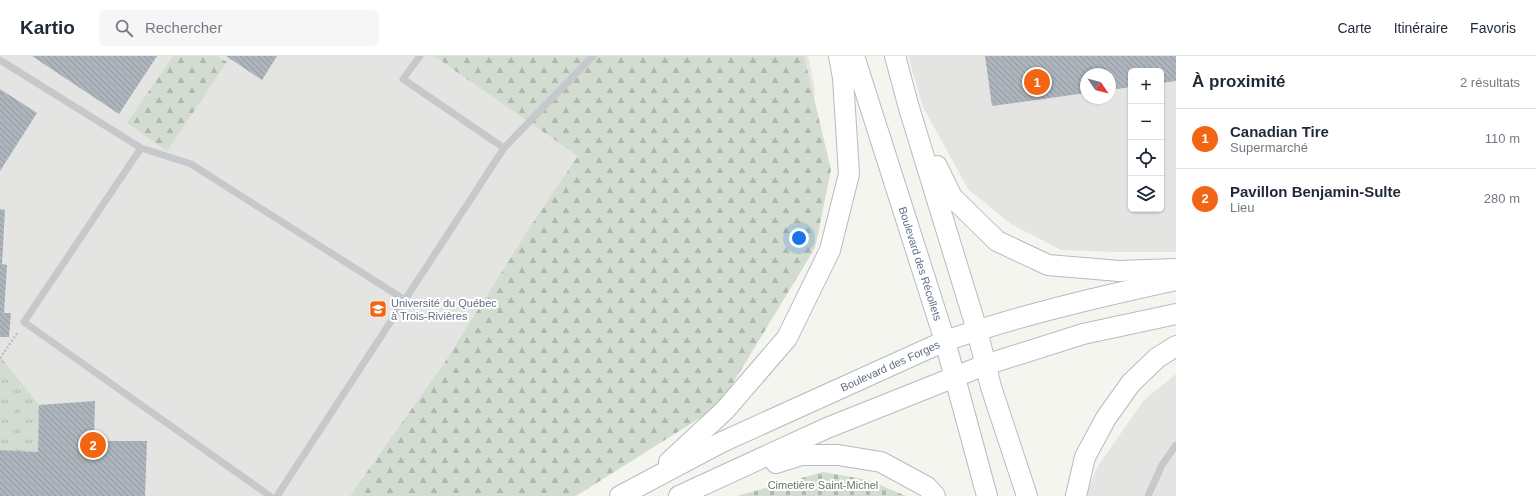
<!DOCTYPE html>
<html lang="fr">
<head>
<meta charset="utf-8">
<style>
	body { margin:0; font-family:Arial,sans-serif; background:#f6f6f7; color:#1f2937 }
	.controls { position:absolute; right:12px; top:12px; display:grid; overflow:hidden; border-radius:6px; box-shadow:0 1px 3px #0004 }
	.controls button { width:36px; height:36px; display:grid; place-items:center; padding:0; border:0; border-bottom:1px solid #e0e1e3; background:#fff; color:#1f2937; font:20px sans-serif }
	.compass { position:absolute; left:1080px; top:12px; width:36px; height:36px; border-radius:50%; background:#fff; box-shadow:0 1px 3px #0004; rotate:125deg }
	.you { position:absolute; left:799px; top:182px; width:14px; height:14px; margin:-10px; border:3px solid #fff; border-radius:50%; background:#1a73e8; box-shadow:0 0 0 6px #1a73e833 }
	.badge { display:grid; place-items:center; width:26px; height:26px; border-radius:50%; background:#f26512; color:#fff; font-size:13px; font-weight:700 }
	.pin { position:absolute; translate:-50% -50%; border:2px solid #fff; box-shadow:0 1px 4px #0006 }
	.list { margin:0; padding:0; list-style:none }
	h2 { display:flex; justify-content:space-between; align-items:center; height:52px; margin:0; padding:0 16px; font-size:17px }
	h2 small { font-size:13px; font-weight:400; color:#747a83 }
	.list li { display:grid; grid-template-columns:26px 1fr auto; gap:12px; align-items:center; box-sizing:border-box; height:60px; padding:0 16px; border-top:1px solid #e0e1e3 }
	.list b { display:block; font-size:15px; white-space:nowrap }
	.list p { margin:0; font-size:13px; white-space:nowrap; color:#747a83 }
	.list em { font-size:13px; font-style:normal; color:#747a83 }
	.icon { flex:none; width:22px; height:22px; fill:none; stroke:currentColor; stroke-width:2; stroke-linecap:round; stroke-linejoin:round }
	.map { position:relative; flex:none; width:1176px; height:440px; overflow:hidden }
	header { display:flex; align-items:center; gap:24px; box-sizing:border-box; height:56px; padding:0 20px; background:#fff; border-bottom:1px solid #e0e1e3 }
	header strong { font-size:19px }
	nav { display:flex; gap:22px; margin-inline-start:auto; font-size:14px }
	.search { width:280px; height:36px; background:#f6f6f7; display:flex; align-items:center; gap:10px; box-sizing:border-box; padding:0 14px; border-radius:6px; color:#747a83; font-size:15px }
	main { display:flex }
	aside { flex:1; background:#fff }
	.map>svg:first-child { display:block }
	.built { fill:#e4e5e3; fill-rule:evenodd }
	.grass { fill:url(#grass-tufts) }
	.forest { fill:url(#forest-firs) }
	.cemetery { fill:url(#cemetery-stones) }
	.building { fill:url(#building-back-hatch) }
	.lines { fill:none; stroke-linecap:round; stroke-linejoin:round }
	.secondary-casing { stroke:#b7bbc1; stroke-width:22 }
	.path { stroke:#bec0c2; stroke-width:2.5; stroke-dasharray:2 2; stroke-linecap:butt }
	.lane { stroke:#c6c8cc; stroke-width:7 }
	.secondary { stroke:#fff; stroke-width:20 }
	.labels { text-anchor:middle; dominant-baseline:central; stroke-width:4; stroke-linejoin:round; paint-order:stroke }
	.street-label { font-size:11px; fill:#606f84; stroke:#fff }
	.poi-label { font-size:11px; fill:#606f84; stroke:#fff; text-anchor:start }
	.park-label { font-size:11px; fill:#627a60; stroke:#fff }
</style>
</head>
<body>
<header>
<strong>Kartio</strong>
<div class="search"><svg class="icon" aria-label="search" viewBox="0 0 24 24"><circle cx="10" cy="10" r="6"/><path d="M15 15l6 6"/></svg>Rechercher</div>
<nav><a>Carte</a><a>Itinéraire</a><a>Favoris</a></nav>
</header>
<main>
<div class="map">
<svg width="1176" height="440" viewBox="0 0 1176 440">
	<defs>
		<pattern id="grass-tufts" width="24" height="20" patternUnits="userSpaceOnUse"><rect width="24" height="20" fill="#d3dcd0"/><path d="M3 7l-1-3M5 7V3M7 7l1-3M15 17l-1-3M17 17v-4M19 17l1-3" fill="none" stroke="#afb7ae"/></pattern>
		<pattern id="forest-firs" width="22" height="20" patternUnits="userSpaceOnUse"><rect width="22" height="20" fill="#d3dcd0"/><path d="M5 1l3.5 6h-7zM16 11l3.5 6h-7z" fill="#afb7ae"/></pattern>
		<pattern id="cemetery-stones" width="16" height="16" patternUnits="userSpaceOnUse"><rect width="16" height="16" fill="#d3dcd0"/><path d="M2 7V4a2 2 0 0 1 4 0v3zM10 15v-3a2 2 0 0 1 4 0v3z" fill="#afb7ae"/></pattern>
		<pattern id="building-back-hatch" width="6" height="6" patternUnits="userSpaceOnUse"><rect width="6" height="6" fill="#adb4bb"/><path d="M-1 5l2 2M0 0l6 6M5-1l2 2" fill="none" stroke="#90979e"/></pattern>
	</defs>
	<rect width="100%" height="100%" fill="#f4f5ef"/>
	<path class="built" d="M0,0H808L815,34L804,134L553,440H0Z
		M908,0H1176V196H1115L1061,194L1011,168L968,133L923,51ZM1131,15H1161V153H1131ZM1086,18H1110V42H1086Z
		M1176,318V440H1085L1098,410L1144,344Z"/>
	<path class="grass" d="M0,300L39,349L38,396L0,394Z"/>
	<path class="forest" d="M173,0H217L227,6L167,95L127,67Z
		M434,0H804L831,114L815,192L719,350L576,440H350L445,306L530,171L578,100Z"/>
	<path class="cemetery" d="M823,416L868,424L906,440H737Z"/>
	<path class="building" d="M32,0H157L119,58Z
		M226,0H277L262,24Z
		M985,0H1176V25L1161,27V15H1131V31L1110,34V18H1086V37L992,50Z
		M0,33L37,57L0,115Z
		M0,153L5,154L2,208L7,209L4,257H11L9,281H0Z
		M95,345L94,385H147L145,440H0V394L38,396L39,349Z"/>
	<g class="lines">
		<defs>
			<g id="secondary">
				<path id="s1" d="M854,0L945,285L987,440"/>
				<path d="M895,0L909,52L977,274L991,331L1027,440"/>
				<path d="M937,110L952,141L997,185L1048,209L1119,215L1176,213"/>
				<path d="M669,406L725,354L787,282L830,194L849,118L843,22L839,0"/>
				<path d="M776,407L801,399H838L881,406L927,431L935,440"/>
				<path id="s2" d="M620,440L722,386L945,285C1021,259 1098,241 1176,224"/>
				<path d="M679,440L827,372L985,309L1083,278L1176,258"/>
				<path d="M1076,440L1085,401L1106,362L1131,327L1157,302L1176,290"/>
			</g>
		</defs>
		<use href="#secondary" class="secondary-casing"/>
		<path class="path" d="M0,302L18,276"/>
		<path class="lane" d="M420,0L403,23L504,92
			M0,4L141,92L24,266L270,440
			M141,92L191,108L405,244
			M277,440L504,92L593,0
			M1148,440L1162,409L1176,389"/>
		<use href="#secondary" class="secondary"/>
	</g>
	<defs>
		<symbol id="university-square" viewBox="-11 -11 22 22"><rect x="-9" y="-9" width="18" height="18" rx="4" fill="#f26512" stroke="#fff"/><path d="M0-5L7-2L0 1L-7-2ZM-4 1L0 2.5L4 1V4Q0 6-4 4Z" fill="#fff"/></symbol>
	</defs>
	<g fill-rule="evenodd">
		<use href="#university-square" x="368" y="243" width="20" height="20"/>
	</g>
	<g class="labels">
		<g class="street-label">
			<text stroke="none"><textPath href="#s1" startOffset="218">Boulevard des Récollets</textPath></text>
			<text stroke="none"><textPath href="#s2" startOffset="300">Boulevard des Forges</textPath></text>
		</g>
		<g class="poi-label">
			<text x="391" y="247">Université du Québec<tspan x="391" dy="13">à Trois-Rivières</tspan></text>
		</g>
		<g class="park-label">
			<text x="823" y="429">Cimetière Saint-Michel</text>
		</g>
	</g>
</svg>
<div class="controls">
<button>+</button>
<button>−</button>
<button><svg class="icon" aria-label="locate" viewBox="0 0 24 24"><circle cx="12" cy="12" r="6"/><path d="M12 2v4M12 18v4M2 12h4M18 12h4"/></svg></button>
<button><svg class="icon" aria-label="layers" viewBox="0 0 24 24"><path d="M12 4l9 5-9 5-9-5zM3 14l9 5 9-5"/></svg></button>
</div>
<svg class="compass" viewBox="-18 -18 36 36"><path d="M0-13l5 13h-10z" fill="#e53935"/><path d="M0 13l5-13h-10z" fill="#747a83"/></svg>
<div class="you"></div>
<div class="pin badge" style="left:1037px;top:26px">1</div>
<div class="pin badge" style="left:93px;top:389px">2</div>
</div>
<aside>
<h2>À proximité<small>2 résultats</small></h2>
<ul class="list">
<li><span class="badge">1</span><div><b>Canadian Tire</b><p>Supermarché</p></div><em>110 m</em></li>
<li><span class="badge">2</span><div><b>Pavillon Benjamin-Sulte</b><p>Lieu</p></div><em>280 m</em></li>
</ul>
</aside>
</main>
</body>
</html>
